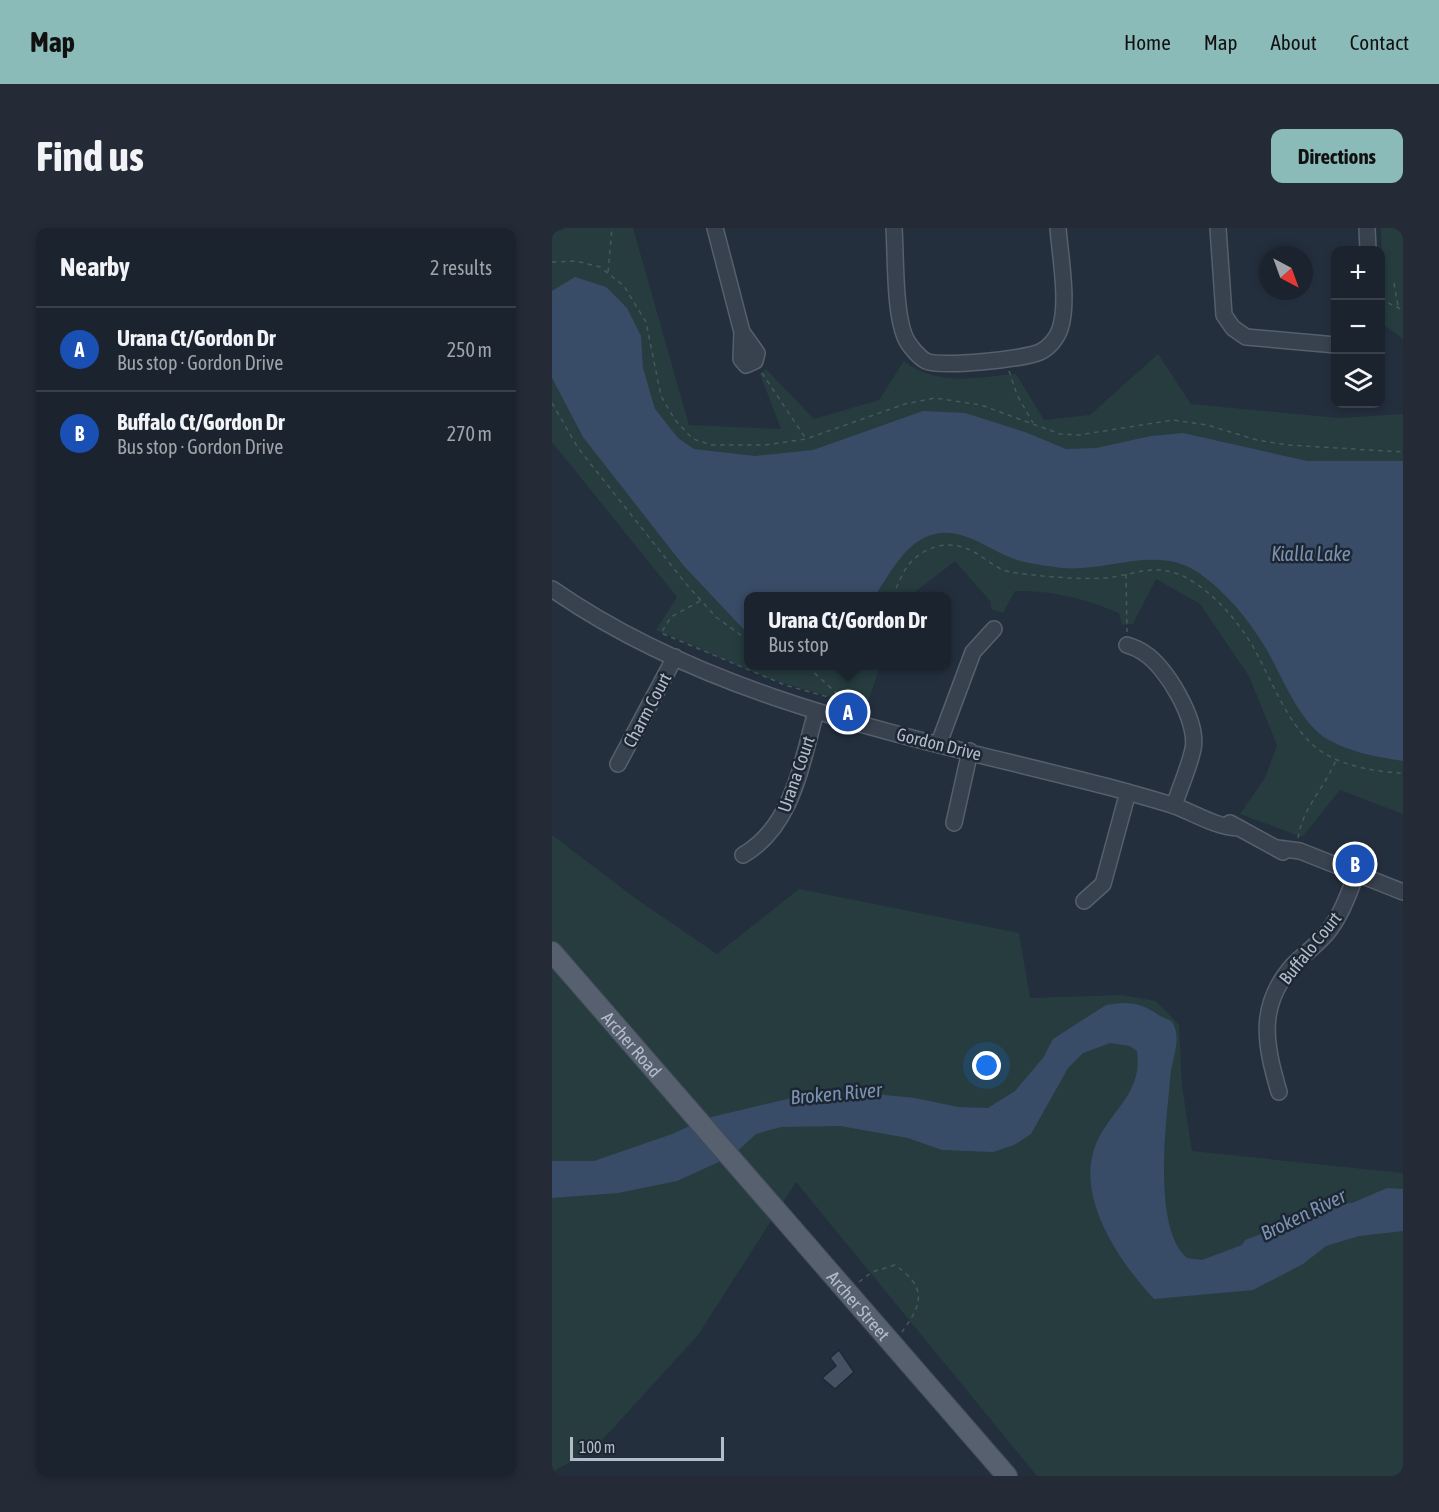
<!DOCTYPE html>
<html lang="en">
<head>
<meta charset="utf-8">
<style>
	body { margin:0; font-family:"Asap Condensed",sans-serif; background:#242b36; color:#f1f3f6 }
	.controls { position:absolute; right:18px; top:18px; display:grid; overflow:hidden; border-radius:12px; box-shadow:0 3px 9px #0003 }
	.controls button { width:54px; height:54px; display:grid; place-items:center; padding:0; border:0; border-bottom:2px solid #39404a; background:#1b232e; color:#f1f3f6; font:30px sans-serif }
	.compass { position:absolute; left:707px; top:18px; width:54px; height:54px; border-radius:50%; background:#1b232e; box-shadow:0 3px 9px #0003; rotate:139deg }
	.scale { position:absolute; left:18px; bottom:15px; width:154px; box-sizing:border-box; padding-left:6px; border:3px solid #b4bcc9; border-top:0; font-size:16px; line-height:21px; white-space:nowrap; color:#b4bcc9; -webkit-text-stroke:4px #1d2633; paint-order:stroke }
	.you { position:absolute; left:435px; top:838px; width:21px; height:21px; margin:-15px; border:4px solid #fff; border-radius:50%; background:#1a73e8; box-shadow:0 0 0 9px #1a73e833 }
	.badge { display:grid; place-items:center; width:39px; height:39px; border-radius:50%; background:#8bbbb9; color:#fff; font-size:20px; font-weight:700 }
	.pin { position:absolute; translate:-50% -50%; border:3px solid #fff; box-shadow:0 2px 6px #0006 }
	.popup { position:absolute; left:192px; top:364px; width:207px; height:78px; box-sizing:border-box; display:grid; place-content:center; border-radius:12px; background:#1b232e; filter:drop-shadow(0 2px 4px #0005); font-size:20px; white-space:nowrap; color:#a0a4aa }
	.popup b { font-size:22px; color:#f1f3f6 }
	.popup::after { content:''; position:absolute; left:50%; top:100%; margin-left:-12px; border:12px solid transparent; border-top-color:#1b232e }
	.list { margin:0; padding:0; list-style:none }
	h2 { display:flex; justify-content:space-between; align-items:center; height:78px; margin:0; padding:0 24px; font-size:26px }
	h2 small { font-size:20px; font-weight:400; color:#a0a4aa }
	.list li { display:grid; grid-template-columns:39px 1fr auto; gap:18px; align-items:center; box-sizing:border-box; height:84px; padding:0 24px; border-top:2px solid #39404a }
	.list b { display:block; font-size:22px; white-space:nowrap }
	.list p { margin:0; font-size:20px; white-space:nowrap; color:#a0a4aa }
	.list em { font-size:20px; font-style:normal; color:#a0a4aa }
	.icon { flex:none; width:33px; height:33px; fill:none; stroke:currentColor; stroke-width:2; stroke-linecap:round; stroke-linejoin:round }
	.map { position:relative; flex:none; width:851px; height:1248px; overflow:hidden; border-radius:12px }
	header { display:flex; align-items:center; gap:36px; box-sizing:border-box; height:84px; padding:0 30px; background:#8bbbb9; color:#111 }
	header strong { font-size:28px }
	nav { display:flex; gap:33px; margin-inline-start:auto; font-size:21px }
	.intro { display:flex; align-items:center; justify-content:space-between; box-sizing:border-box; height:144px; padding:0 36px }
	h1 { margin:0; font-size:42px }
	.button { padding:15px 27px; border-radius:12px; background:#8bbbb9; color:#111; font-size:21px; font-weight:700 }
	main { display:flex; gap:36px; padding:0 36px }
	aside { flex:1; background:#1b232e; border-radius:12px; box-shadow:0 3px 9px #0003 }
	.map>svg:first-child { display:block }
	.green { fill:#263c3f }
	.water { fill:#394c67 }
	.building { fill:#455162; stroke:#1f2835; stroke-width:1.5 }
	.lines { fill:none; stroke-linecap:round; stroke-linejoin:round }
	.minor-casing { stroke:#565f6c; stroke-width:18 }
	.major-casing { stroke:#414a57; stroke-width:22 }
	.path { stroke:#44595c; stroke-width:1.5; stroke-dasharray:4.5 4.5; stroke-linecap:butt }
	.minor { stroke:#38414e; stroke-width:15 }
	.major { stroke:#56606e; stroke-width:20 }
	.labels { text-anchor:middle; dominant-baseline:central; stroke-width:5; stroke-linejoin:round; paint-order:stroke }
	.street-label { font-size:18px; fill:#b4bcc9; stroke:#1d2633 }
	.water-label { font-size:20px; font-style:italic; fill:#7c92b1; stroke:#1d2633 }
</style>
</head>
<body>
<header>
<strong>Map</strong>
<nav><a>Home</a><a>Map</a><a>About</a><a>Contact</a></nav>
</header>
<div class="intro"><h1>Find us</h1><a class="button">Directions</a></div>
<main>
<aside>
<h2>Nearby<small>2 results</small></h2>
<ul class="list">
<li><span class="badge" style="background:#1a4fb4">A</span><div><b>Urana Ct/Gordon Dr</b><p>Bus stop · Gordon Drive</p></div><em>250 m</em></li>
<li><span class="badge" style="background:#1a4fb4">B</span><div><b>Buffalo Ct/Gordon Dr</b><p>Bus stop · Gordon Drive</p></div><em>270 m</em></li>
</ul>
</aside>
<div class="map">
<svg width="851" height="1248" viewBox="0 0 851 1248">
	<rect width="100%" height="100%" fill="#242f3e"/>
	<path class="green" d="M13,0H81L137,197L229,201L208,146L214,141L262,191L327,172L352,133C385,159 425,149 464,146L492,192L538,187L606,126L639,176L786,190L851,186V586L788,562L750,609L688,586L713,550L725,517L697,448L648,376L604,351L581,396L570,397L567,385C534,371 499,362 463,363L451,385L439,381V374L403,333L358,368H197V438H328L314,480L215,450L104,402L125,369L0,214V6Z
		M829,0H851V111L832,97Z
		M0,607L87,673L165,726L247,661L467,705L478,770L569,767L604,773L627,797L630,858L640,923L851,945V1248H485L244,954L146,1107L42,1221L0,1244Z"/>
	<path class="water" d="M23,49L54,59L75,80L89,108L91,140L103,181L126,210L142,221L203,228L261,222L371,183L413,185L473,204L514,221L544,220L599,208L631,205L755,233H851V533C826,529 800,525 777,512C747,496 730,447 713,419C697,392 674,364 647,345C606,316 557,344 510,340C496,338 479,336 465,332C440,324 417,303 389,305C356,308 339,344 323,368H197V407L131,337L31,209L0,150V63Z
		M570,775C587,775 595,779 608,788C612,790 617,791 620,794C630,809 621,829 619,843C615,888 599,999 635,1030L650,1032L690,1017L693,1012L742,994L782,976L800,975L835,960L851,961V1003L807,1008L774,1018L751,1036L701,1062L602,1071C564,1030 516,959 550,904C568,875 590,860 585,823L578,818L558,815L531,825L516,840L479,906L462,917L441,924L390,922L356,910L288,898L229,899L204,906L180,928L125,953L66,965L0,970V933H42L120,906L155,890L257,866L302,864L363,870L406,879L436,880L463,863L491,830L501,811L554,777Z"/>
	<path class="building" d="M287,1122L302,1144L283,1161L270,1150L284,1138L278,1130Z"/>
	<g class="lines">
		<defs>
			<path id="minor" d="M163,0L190,104L189,131L194,137L203,133L205,125L190,104
				M342,0C344,29 342,90 355,113C359,120 368,130 374,133C388,140 473,131 488,124C497,120 505,110 508,101C517,75 508,27 506,0
				M666,0L672,87L681,100L694,109L784,117
				M815,0L816,22
				M0,361C164,475 367,510 557,559C579,565 601,571 623,578C644,586 664,599 687,600
				M575,417C581,419 587,421 592,425C614,438 647,494 641,521C637,540 628,559 622,578
				M387,515L421,424L442,401
				M66,536L123,429
				M402,595L418,523
				M678,595L731,624
				M725,620L748,623L851,664
				M191,627C241,598 249,536 264,484
				M532,673L551,656L576,564
				M727,864C713,816 705,778 741,737C752,726 765,717 775,705C789,688 796,667 804,647"/>
			<g id="major">
				<path id="s1" d="M0,724L455,1248"/>
			</g>
		</defs>
		<use href="#minor" class="minor-casing"/>
		<use href="#major" class="major-casing"/>
		<path class="path" d="M0,34L24,33L48,39L72,58L94,94L109,168L123,192L141,211L160,217H213L254,211L353,176L383,170L429,177L508,206L527,207L621,192L655,197L705,212L736,217L851,224
			M56,44L60,0
			M842,55L846,78
			M828,71L851,82
			M457,143L465,167L481,195
			M210,145L254,211
			M0,175L26,220L135,357L164,389L197,413
			M574,346L575,404
			M340,368C346,358 351,341 360,333C377,316 401,312 422,324C433,330 446,342 458,344C486,348 525,352 553,350C584,347 602,334 633,349C663,365 691,398 706,428C722,458 735,493 761,517C783,537 822,544 851,545
			M148,373L119,389L109,405L233,457L294,474
			M239,438L247,441L260,438
			M256,439L294,474L307,478V481
			M746,610C750,581 773,559 784,532
			M307,1054L320,1044L343,1037C374,1059 372,1074 350,1104"/>
		<use href="#minor" class="minor"/>
		<use href="#major" class="major"/>
	</g>
	<g class="labels">
		<g class="street-label">
			<text transform="translate(95 482) rotate(-62)">Charm Court</text>
			<text transform="translate(387 516) rotate(14)">Gordon Drive</text>
			<text transform="translate(244 546) rotate(-71)">Urana Court</text>
			<text transform="translate(758 720) rotate(-51)">Buffalo Court</text>
			<text stroke="none"><textPath href="#s1" startOffset="122">Archer Road</textPath></text>
			<text stroke="none"><textPath href="#s1" startOffset="468">Archer Street</textPath></text>
		</g>
		<g class="water-label">
			<text x="759" y="325">Kialla Lake</text>
			<text transform="translate(284 865) rotate(-5)">Broken River</text>
			<text transform="translate(751 986) rotate(-26)">Broken River</text>
		</g>
	</g>
</svg>
<div class="controls">
<button>+</button>
<button>−</button>
<button><svg class="icon" aria-label="layers" viewBox="0 0 24 24"><path d="M12 4l9 5-9 5-9-5zM3 14l9 5 9-5"/></svg></button>
</div>
<svg class="compass" viewBox="-18 -18 36 36"><path d="M0-13l5 13h-10z" fill="#e53935"/><path d="M0 13l5-13h-10z" fill="#a0a4aa"/></svg>
<div class="scale">100 m</div>
<div class="you"></div>
<div class="pin badge" style="left:296px;top:484px;background:#1a4fb4">A</div>
<div class="popup"><b>Urana Ct/Gordon Dr</b>Bus stop</div>
<div class="pin badge" style="left:803px;top:636px;background:#1a4fb4">B</div>
</div>
</main>
</body>
</html>
